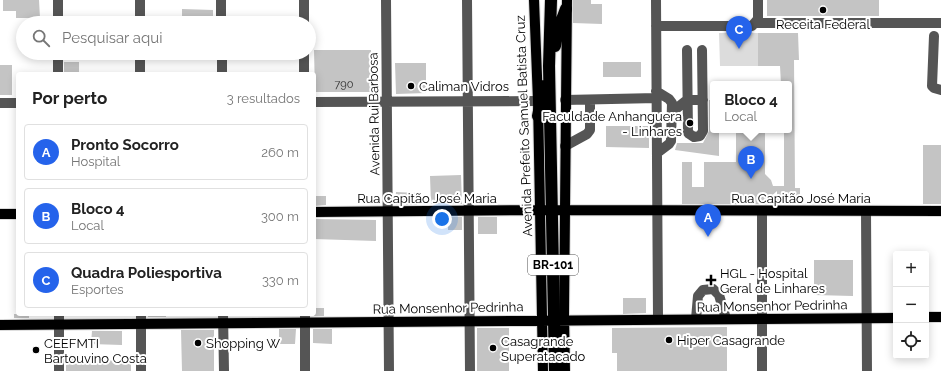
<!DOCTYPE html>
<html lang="pt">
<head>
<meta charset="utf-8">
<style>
	body { margin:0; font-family:Raleway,sans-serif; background:#f2f2f2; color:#222 }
	.controls { position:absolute; right:12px; bottom:12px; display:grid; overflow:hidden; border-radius:4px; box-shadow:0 2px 10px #0003 }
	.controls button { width:36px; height:36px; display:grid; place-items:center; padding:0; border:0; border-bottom:1px solid #e0e0e0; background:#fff; color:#222; font:20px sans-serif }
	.you { position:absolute; left:442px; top:219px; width:14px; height:14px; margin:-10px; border:3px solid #fff; border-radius:50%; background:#1a73e8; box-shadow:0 0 0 6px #1a73e833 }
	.badge { display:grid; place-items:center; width:26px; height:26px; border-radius:50%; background:#2563eb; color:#fff; font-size:13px; font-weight:700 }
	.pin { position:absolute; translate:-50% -33px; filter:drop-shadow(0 1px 2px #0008) }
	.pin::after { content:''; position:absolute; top:21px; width:14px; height:12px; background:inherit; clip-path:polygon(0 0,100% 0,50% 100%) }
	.popup { position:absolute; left:710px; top:81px; width:82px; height:52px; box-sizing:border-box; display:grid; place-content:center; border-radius:4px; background:#fff; filter:drop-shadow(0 1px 3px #0005); font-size:13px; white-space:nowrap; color:#767676 }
	.popup b { font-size:15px; color:#222 }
	.popup::after { content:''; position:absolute; left:50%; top:100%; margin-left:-8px; border:8px solid transparent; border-top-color:#fff }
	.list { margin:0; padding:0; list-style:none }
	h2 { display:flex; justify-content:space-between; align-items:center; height:52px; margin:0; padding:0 16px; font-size:17px }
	h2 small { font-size:13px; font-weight:400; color:#767676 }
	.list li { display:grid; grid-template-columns:26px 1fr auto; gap:12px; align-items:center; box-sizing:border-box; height:56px; margin:0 8px 8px; padding:0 8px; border:1px solid #e0e0e0; border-radius:4px }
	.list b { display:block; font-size:15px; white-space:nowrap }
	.list p { margin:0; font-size:13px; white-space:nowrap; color:#767676 }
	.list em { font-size:13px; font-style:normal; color:#767676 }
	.icon { flex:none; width:22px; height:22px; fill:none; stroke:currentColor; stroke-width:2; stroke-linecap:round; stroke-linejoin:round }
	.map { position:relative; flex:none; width:941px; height:371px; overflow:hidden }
	.search { position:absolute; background:#fff; box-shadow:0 2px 10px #0003; left:16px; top:16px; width:300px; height:44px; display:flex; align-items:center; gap:10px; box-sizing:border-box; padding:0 14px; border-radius:22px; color:#767676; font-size:15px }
	.panel { position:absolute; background:#fff; box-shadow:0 2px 10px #0003; left:16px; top:72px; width:300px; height:244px; border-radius:4px }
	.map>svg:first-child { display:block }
	.green { fill:#dcdcdc }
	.building { fill:#c4c4c4 }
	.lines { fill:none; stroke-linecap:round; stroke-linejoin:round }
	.major-casing { stroke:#dbdbdb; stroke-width:12 }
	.highway-casing { stroke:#dbdbdb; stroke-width:14 }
	.minor { stroke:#555; stroke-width:10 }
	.major { stroke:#000; stroke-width:10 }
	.highway { stroke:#000; stroke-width:12 }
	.poi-dot { fill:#000; stroke:#fff; stroke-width:1.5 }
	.labels { text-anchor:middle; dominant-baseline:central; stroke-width:4; stroke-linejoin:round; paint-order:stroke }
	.number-label { font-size:11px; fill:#313131 }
	.shield { fill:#fff; stroke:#4c4c4c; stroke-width:1 }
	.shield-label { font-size:12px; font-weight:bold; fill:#000 }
	.poi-label { font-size:13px; fill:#000; stroke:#fff; text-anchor:start }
	.street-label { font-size:13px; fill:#000; stroke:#fff }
</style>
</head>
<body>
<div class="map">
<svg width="941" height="371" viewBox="0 0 941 371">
	<rect width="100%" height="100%" fill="#fff"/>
	<path class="green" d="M719,33H758V66H720Z"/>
	<path class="building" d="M3,0H39L40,18H16V11H3Z
		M573,0H591V4H602V24L573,23Z
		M767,0H879V16H767Z
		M182,9L213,10V23H182Z
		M758,33H798L799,60H794L795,188H800V197H790V203H777V191L765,202V204H682V162H692V187H704V162H736V130H765V174L771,180L773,186H784V130H789V84H781L780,66H758Z
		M314,50H371L372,92H315Z
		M64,62H79V74H64Z
		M603,62H641V77H603Z
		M395,63H426V93L396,94Z
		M0,65H12V95H0Z
		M709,100H713V130H719V156L675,150L677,143H703L709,131Z
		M606,126H649V148L606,147Z
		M923,145H941V204H923Z
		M461,175L462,204H431L430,176Z
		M396,192L417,193V205H395Z
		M314,196H326V205L314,206Z
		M448,217H462V230H448Z
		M478,217H497V234H478Z
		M314,219L376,220V241L314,239Z
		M814,260H853V296L814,295Z
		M623,298H646V313L623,314Z
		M314,308H324V316H314Z
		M14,314H29V318H14Z
		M148,314H166V317H148Z
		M727,327V371H617V353H612V328Z
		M477,328H509V371H477Z
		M279,329H296L295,344H279Z
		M313,329H332V344L313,343Z
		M181,330H214V371H182Z
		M92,331H122V345L91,344Z
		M66,359L131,361V371H66Z"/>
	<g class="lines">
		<defs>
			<path id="major" d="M534,0L538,101L543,371
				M314,212L540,210L941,211
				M0,214H18
				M926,317H941
				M0,325L896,318
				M565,371L564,315L567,0"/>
			<path id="highway" d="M551,0L549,66L555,371
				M555,46L558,30L566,9
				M538,116L544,86"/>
		</defs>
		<use href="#major" class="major-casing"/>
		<use href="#highway" class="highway-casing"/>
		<path class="minor" d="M58,0V23
			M140,0V23
			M221,0V23
			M304,0V23
			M386,0L389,371
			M467,0L470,371
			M656,0L658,319
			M756,23H941
			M656,26H752L758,19V0
			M934,36L932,86L934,88L941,90
			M687,50L688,133L694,137L700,136L703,131L702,50
			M58,53V74
			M140,53V74
			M222,53V74
			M304,53V74
			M656,91L669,99L672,103L671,141L669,144L657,153
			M565,100L657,98
			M314,102L538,101
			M0,103H18
			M672,112L687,100H703
			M565,146L587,134L590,130V100
			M762,211V371
			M866,211L867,371
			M59,314V371
			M141,314V371
			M223,314L224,371
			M305,314V371
			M696,319L698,296L703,290L713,289L719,295L726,319"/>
		<use href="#major" class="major"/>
		<use href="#highway" class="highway"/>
	</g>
	<g class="poi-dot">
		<circle cx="823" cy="10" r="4"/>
		<circle cx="411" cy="86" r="4"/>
		<circle cx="690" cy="123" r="4"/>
		<path d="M709 274h4v4h4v4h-4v4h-4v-4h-4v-4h4z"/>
		<circle cx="669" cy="340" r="4"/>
		<circle cx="198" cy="343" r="4"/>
		<circle cx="493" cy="348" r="4"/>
		<circle cx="36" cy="350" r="4"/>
	</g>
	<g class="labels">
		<g class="number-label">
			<text x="344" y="84">790</text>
		</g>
		<rect class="shield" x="528" y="255" width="50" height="20" rx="3"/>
		<g class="shield-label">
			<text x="553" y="265">BR-101</text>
		</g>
		<g class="poi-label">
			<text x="823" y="24" text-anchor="middle">Receita Federal</text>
			<text x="419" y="86">Caliman Vidros</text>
			<text x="682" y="116" text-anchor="end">Faculdade Anhanguera<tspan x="682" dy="15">- Linhares</tspan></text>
			<text x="720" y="273">HGL - Hospital<tspan x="720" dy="15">Geral de Linhares</tspan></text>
			<text x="677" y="340">Hiper Casagrande</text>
			<text x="501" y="341">Casagrande<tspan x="501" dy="15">Superatacado</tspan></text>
			<text x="44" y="343">CEEFMTI<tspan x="44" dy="15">Bartouvino Costa</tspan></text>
			<text x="206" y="343">Shopping W</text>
		</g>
		<g class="street-label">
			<text transform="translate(374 114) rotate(-91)">Avenida Rui Barbosa</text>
			<text transform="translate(524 126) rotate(-92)">Avenida Prefeito Samuel Batista Cruz</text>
			<text x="427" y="198">Rua Capitão José Maria</text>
			<text x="801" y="198">Rua Capitão José Maria</text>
			<text transform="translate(772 306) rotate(-1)">Rua Monsenhor Pedrinha</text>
			<text transform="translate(448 308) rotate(-1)">Rua Monsenhor Pedrinha</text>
		</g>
	</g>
</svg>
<div class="controls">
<button>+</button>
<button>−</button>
<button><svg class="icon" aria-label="locate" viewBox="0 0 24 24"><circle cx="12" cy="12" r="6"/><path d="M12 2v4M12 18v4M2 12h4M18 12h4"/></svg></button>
</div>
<div class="you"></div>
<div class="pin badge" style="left:708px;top:237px">A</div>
<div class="pin badge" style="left:751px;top:179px">B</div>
<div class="popup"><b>Bloco 4</b>Local</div>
<div class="pin badge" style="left:739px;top:49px">C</div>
<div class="search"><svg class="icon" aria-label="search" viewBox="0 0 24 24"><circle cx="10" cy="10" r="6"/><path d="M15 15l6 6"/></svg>Pesquisar aqui</div>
<section class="panel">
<h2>Por perto<small>3 resultados</small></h2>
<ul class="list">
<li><span class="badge">A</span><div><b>Pronto Socorro</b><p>Hospital</p></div><em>260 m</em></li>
<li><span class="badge">B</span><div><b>Bloco 4</b><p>Local</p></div><em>300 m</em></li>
<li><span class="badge">C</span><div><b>Quadra Poliesportiva</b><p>Esportes</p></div><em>330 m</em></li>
</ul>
</section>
</div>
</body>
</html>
